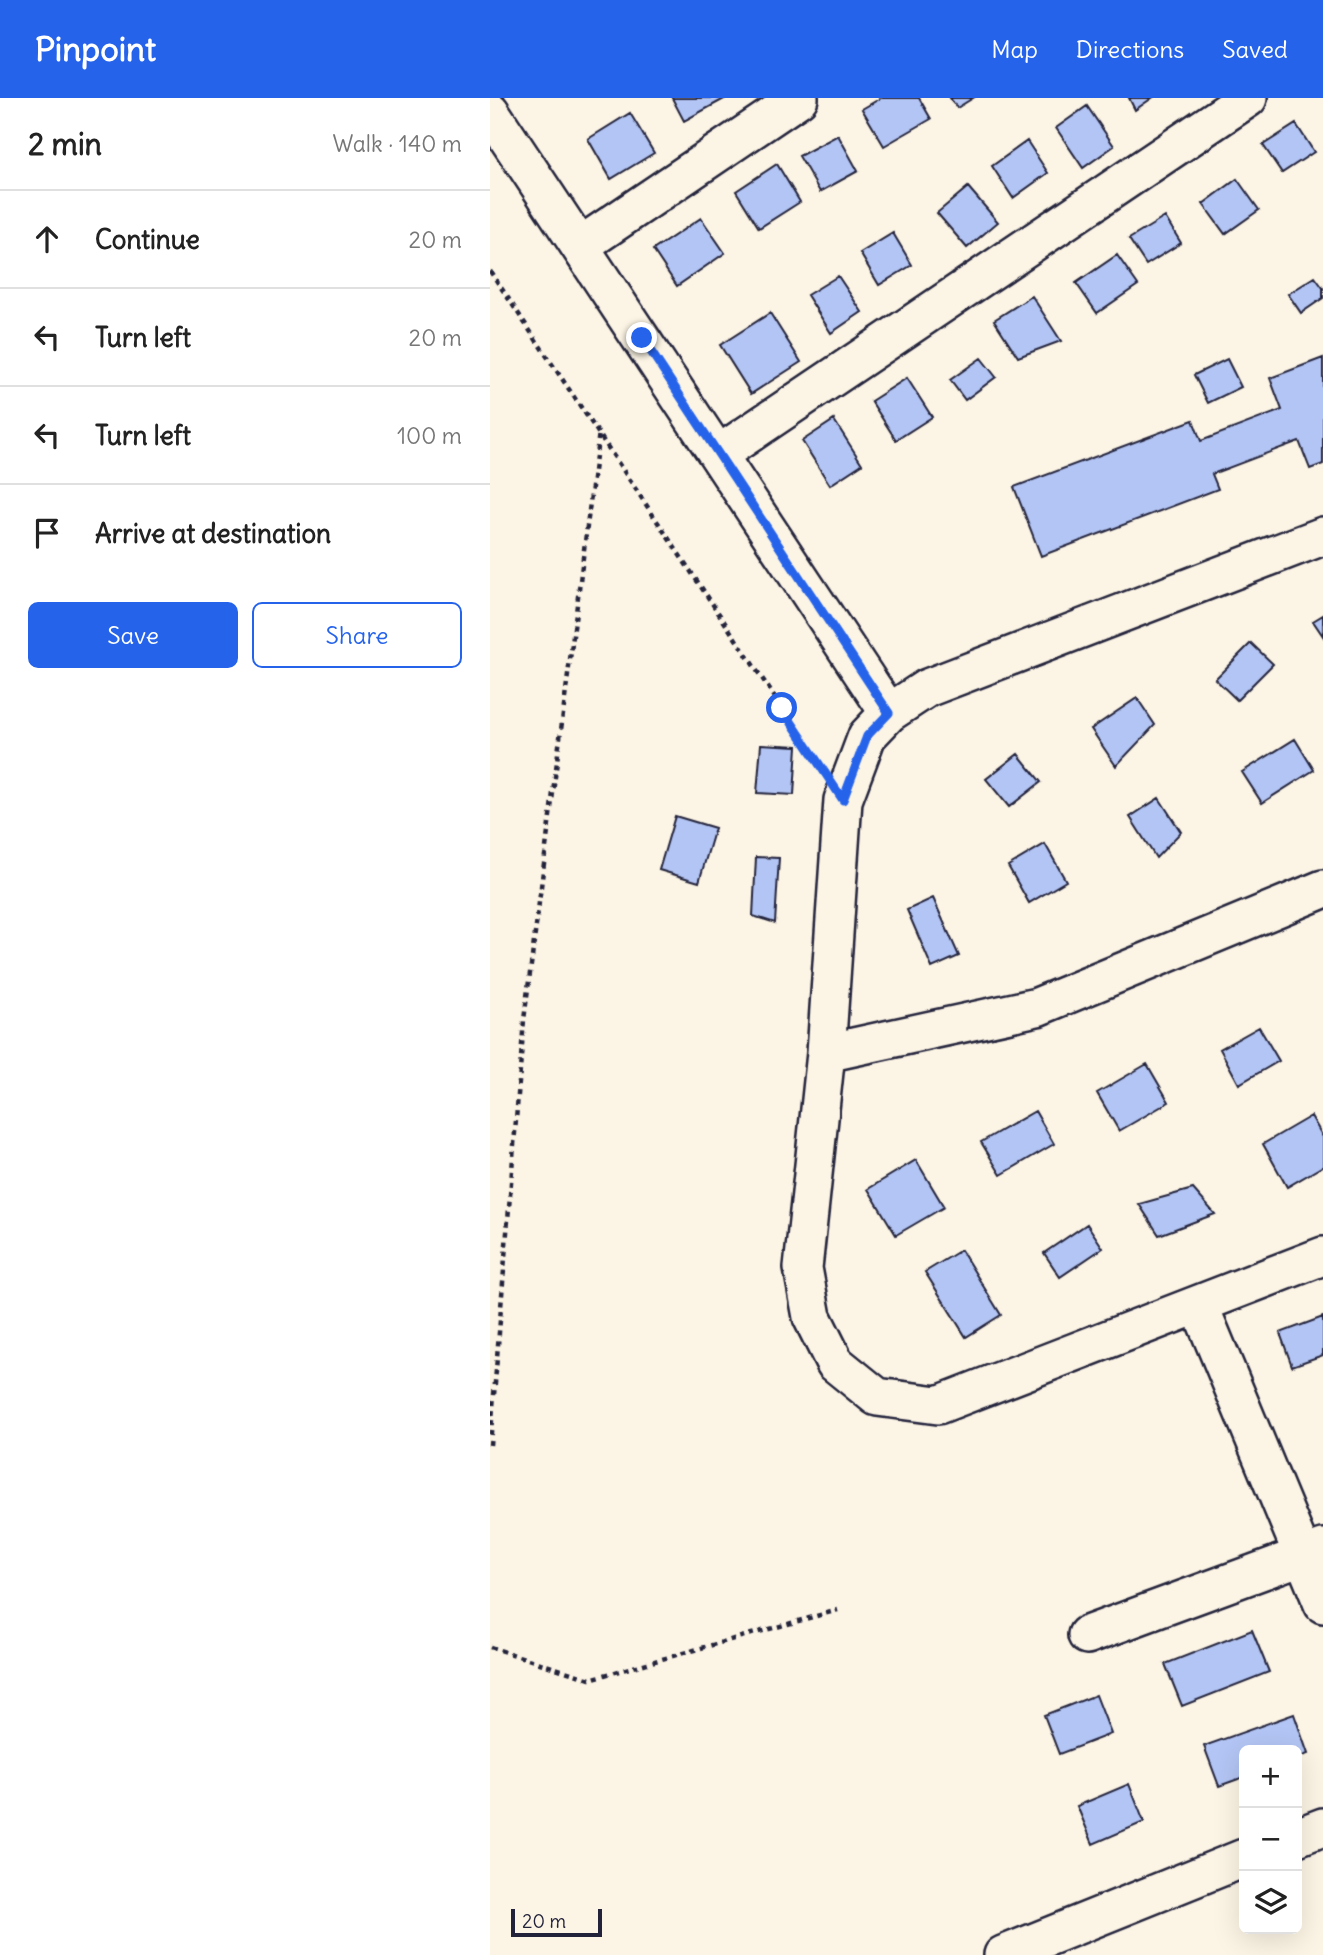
<!DOCTYPE html>
<html lang="en">
<head>
<meta charset="utf-8">
<style>
	body { margin:0; font-family:Delius,sans-serif; background:#f6f6f6; color:#222 }
	.controls { position:absolute; right:21px; bottom:21px; display:grid; overflow:hidden; border-radius:10px; box-shadow:0 7px 28px #0002 }
	.controls button { width:63px; height:63px; display:grid; place-items:center; padding:0; border:0; border-bottom:2px solid #e0e0e0; background:#fff; color:#222; font:35px sans-serif }
	.scale { position:absolute; left:21px; bottom:18px; width:91px; box-sizing:border-box; padding-left:7px; border:4px solid #22223b; border-top:0; font-size:19px; line-height:24px; white-space:nowrap; color:#22223b; -webkit-text-stroke:5px #fcf5e5; paint-order:stroke }
	.stop { position:absolute; width:21px; height:21px; margin:-16px; border:5px solid #2563eb; border-radius:50%; background:#fff }
	.stop.end { background:#2563eb; border-color:#fff; box-shadow:0 2px 7px #0008 }
	.list { margin:0; padding:0; list-style:none }
	h2 { display:flex; justify-content:space-between; align-items:center; height:91px; margin:0; padding:0 28px; font-size:30px }
	h2 small { font-size:23px; font-weight:400; color:#767676 }
	.list li { display:grid; grid-template-columns:46px 1fr auto; gap:21px; align-items:center; box-sizing:border-box; height:98px; padding:0 28px; border-top:2px solid #e0e0e0 }
	.list b { display:block; font-size:26px; white-space:nowrap }
	.list em { font-size:23px; font-style:normal; color:#767676 }
	.actions { display:flex; gap:14px; padding:21px 28px }
	.actions a { flex:1; padding:16px 0; border:2px solid #2563eb; border-radius:10px; text-align:center; font-size:24px; color:#2563eb }
	.actions .main { background:#2563eb; color:#fff }
	.icon { flex:none; width:38px; height:38px; fill:none; stroke:currentColor; stroke-width:2; stroke-linecap:round; stroke-linejoin:round }
	.map { position:relative; flex:none; width:833px; height:1857px; overflow:hidden }
	header { display:flex; align-items:center; gap:42px; box-sizing:border-box; height:98px; padding:0 35px; background:#2563eb; color:#fff }
	header strong { font-size:33px }
	nav { display:flex; gap:38px; margin-inline-start:auto; font-size:24px }
	main { display:flex }
	aside { flex:1; background:#fff }
	.map>svg:first-child { display:block }
	.building { fill:#b3c5f4; stroke:#22223b; stroke-width:2 }
	.lines { fill:none; stroke-linecap:round; stroke-linejoin:round }
	.minor-casing { stroke:#22223b; stroke-width:42 }
	.path { stroke:#22223b; stroke-width:4.5; stroke-dasharray:5 5; stroke-linecap:butt }
	.minor { stroke:#fcf5e5; stroke-width:37 }
	.route { stroke:#2563eb; stroke-width:9 }
</style>
</head>
<body>
<header>
<strong>Pinpoint</strong>
<nav><a>Map</a><a>Directions</a><a>Saved</a></nav>
</header>
<main>
<aside>
<h2>2 min<small>Walk · 140 m</small></h2>
<ul class="list">
<li><svg class="icon" aria-label="ahead" viewBox="0 0 24 24"><path d="M12 20V5M6 11l6-6 6 6"/></svg><div><b>Continue</b></div><em>20 m</em></li>
<li><svg class="icon" aria-label="left" viewBox="0 0 24 24"><path d="M17 20v-9H6M10 6l-5 5 5 5"/></svg><div><b>Turn left</b></div><em>20 m</em></li>
<li><svg class="icon" aria-label="left" viewBox="0 0 24 24"><path d="M17 20v-9H6M10 6l-5 5 5 5"/></svg><div><b>Turn left</b></div><em>100 m</em></li>
<li><svg class="icon" aria-label="arrive" viewBox="0 0 24 24"><path d="M6 21V4h12l-3 4 3 4H6"/></svg><div><b>Arrive at destination</b></div></li>
</ul>
<div class="actions"><a class="main">Save</a><a>Share</a></div>
</aside>
<div class="map">
<svg width="833" height="1857" viewBox="0 0 833 1857">
	<rect width="100%" height="100%" fill="#fcf5e5"/>
	<filter id="ink" filterUnits="userSpaceOnUse"><feTurbulence type="fractalNoise" baseFrequency=".0143" numOctaves="2"/><feDisplacementMap in="SourceGraphic" scale="14" xChannelSelector="R" yChannelSelector="G"/><feConvolveMatrix kernelMatrix="1 2 1 2 8 2 1 2 1" color-interpolation-filters="sRGB"/></filter>
	<g filter="url(#ink)">
		<path class="building" d="M182,0H236L194,23Z
			M391,0H429L441,21L394,48L372,11Z
			M460,0H483L467,10Z
			M639,0H662L645,12Z
			M597,8L624,48L593,70L566,30Z
			M140,15L164,55L121,81L98,41Z
			M806,26L824,54L792,75L773,47Z
			M348,37L368,73L330,94L309,58Z
			M537,43L558,75L523,100L502,68Z
			M287,66L310,104L269,130L246,93Z
			M747,81L769,112L735,136L713,106Z
			M478,89L508,124L477,150L447,115Z
			M675,119L691,145L656,167L639,141Z
			M211,120L235,155L187,188L163,152Z
			M403,135L422,167L389,187L370,155Z
			M627,157L648,187L607,215L586,185Z
			M348,178L372,214L341,235L317,197Z
			M825,179L833,190V200L811,215L798,196Z
			M542,198L571,243L528,259L504,222Z
			M280,215L311,264L261,296L230,247Z
			M491,260L506,279L475,302L460,282Z
			M833,260V366L820,371L809,343L722,376L728,391L551,458L524,389L703,322L711,343L792,312L780,280Z
			M737,261L751,289L718,305L704,277Z
			M417,280L442,319L406,342L381,303Z
			M344,322L372,366L340,387L312,343Z
			M833,517V538L823,523Z
			M761,545L783,566L747,602L725,581Z
			M647,600L665,627L626,668L601,631Z
			M805,641L824,672L772,705L752,674Z
			M271,646L307,648L304,697L267,695Z
			M528,656L551,684L519,709L496,681Z
			M669,700L691,734L666,760L640,719Z
			M185,718L225,730L209,784L169,772Z
			M555,746L576,783L539,805L518,768Z
			M266,759L289,760L285,825L263,818Z
			M443,800L469,858L442,870L417,812Z
			M769,929L789,963L749,986L730,951Z
			M657,966L679,1004L629,1033L607,995Z
			M545,1013L564,1046L511,1077L491,1044Z
			M821,1018L833,1039V1068L797,1089L773,1046Z
			M426,1062L454,1109L406,1137L378,1091Z
			M703,1091L725,1116L669,1137L649,1106Z
			M597,1126L613,1150L570,1179L554,1155Z
			M471,1152L511,1217L476,1239L435,1174Z
			M833,1219V1257L802,1268L790,1235Z
			M762,1532L779,1574L692,1608L675,1566Z
			M606,1597L621,1636L569,1656L554,1617Z
			M804,1616L818,1656L807,1660V1652H754V1679L729,1688L714,1648Z
			M639,1686L654,1724L603,1746L587,1708Z"/>
		<g class="lines">
			<defs>
				<path id="minor" d="M0,13L399,615
					M90,148L309,0
					M229,356L758,0
					M833,438L437,590L399,615L377,638L353,702L336,955L313,1170L322,1219L345,1265L387,1299L448,1307L833,1158
					M336,955L547,909L833,791
					M709,1207L833,1506
					M597,1537L833,1450
					M807,1739L833,1729
					M513,1857L754,1760"/>
			</defs>
			<use href="#minor" class="minor-casing"/>
			<path class="path" d="M0,173L330,667
				M0,1347L34,922L109,334
				M0,1549L100,1581L348,1512"/>
			<use href="#minor" class="minor"/>
		</g>
	</g>
	<g class="lines" filter="url(#ink)">
		<path class="route" d="M152,240L399,615L377,638L353,702L292,610"/>
	</g>
</svg>
<div class="controls">
<button>+</button>
<button>−</button>
<button><svg class="icon" aria-label="layers" viewBox="0 0 24 24"><path d="M12 4l9 5-9 5-9-5zM3 14l9 5 9-5"/></svg></button>
</div>
<div class="scale">20 m</div>
<div class="stop" style="left:292px;top:610px"></div>
<div class="stop end" style="left:152px;top:240px"></div>
</div>
</main>
</body>
</html>
